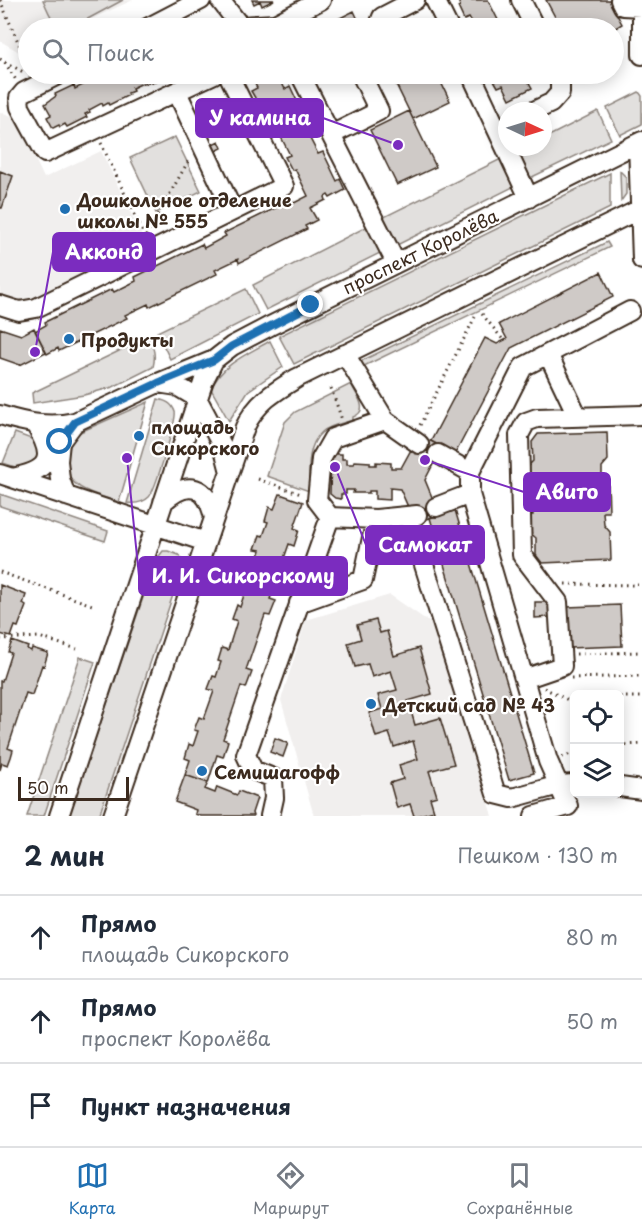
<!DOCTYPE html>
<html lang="ru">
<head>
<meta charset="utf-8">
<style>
	body { margin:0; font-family:"Playpen Sans",sans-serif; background:#f6f6f7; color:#1f2937 }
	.controls { position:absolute; right:18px; bottom:18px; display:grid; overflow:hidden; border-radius:9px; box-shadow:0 3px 15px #0003 }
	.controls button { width:54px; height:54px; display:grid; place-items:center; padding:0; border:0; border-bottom:2px solid #e0e1e3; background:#fff; color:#1f2937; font:30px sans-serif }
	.compass { position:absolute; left:498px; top:102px; width:54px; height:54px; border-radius:50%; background:#fff; box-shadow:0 3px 15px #0003; rotate:94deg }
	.scale { position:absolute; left:18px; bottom:15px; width:111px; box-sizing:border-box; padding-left:6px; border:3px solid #3b2a1e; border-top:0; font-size:16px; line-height:21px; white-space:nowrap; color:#3b2a1e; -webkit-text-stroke:4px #fff; paint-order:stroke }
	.stop { position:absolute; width:18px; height:18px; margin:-14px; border:4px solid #1f6fb2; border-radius:50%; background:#fff }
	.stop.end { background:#1f6fb2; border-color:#fff; box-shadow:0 2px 6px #0008 }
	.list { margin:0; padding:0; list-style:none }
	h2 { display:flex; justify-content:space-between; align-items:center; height:78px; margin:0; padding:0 24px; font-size:26px }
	h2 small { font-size:20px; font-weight:400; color:#747a83 }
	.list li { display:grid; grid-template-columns:39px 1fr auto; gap:18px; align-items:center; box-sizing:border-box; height:84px; padding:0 24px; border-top:2px solid #e0e1e3 }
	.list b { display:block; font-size:22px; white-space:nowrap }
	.list p { margin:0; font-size:20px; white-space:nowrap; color:#747a83 }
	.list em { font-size:20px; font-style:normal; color:#747a83 }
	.icon { flex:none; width:33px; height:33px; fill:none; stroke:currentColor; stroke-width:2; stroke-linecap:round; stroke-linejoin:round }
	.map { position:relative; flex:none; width:642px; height:816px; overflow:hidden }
	.search { position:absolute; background:#fff; box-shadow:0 3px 15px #0003; left:18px; right:18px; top:18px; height:66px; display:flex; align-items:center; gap:15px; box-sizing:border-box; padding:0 21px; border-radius:33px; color:#747a83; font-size:22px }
	.sheet { height:330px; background:#fff }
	nav { display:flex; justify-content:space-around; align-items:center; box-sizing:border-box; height:84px; border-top:2px solid #e0e1e3; background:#fff; font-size:16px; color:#747a83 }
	nav a { display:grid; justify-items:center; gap:3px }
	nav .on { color:#1f6fb2 }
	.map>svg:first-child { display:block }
	.built { fill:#f1efee }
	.green { fill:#e2e0de; stroke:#8e857e; stroke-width:1.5 }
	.building { fill:#cfcac7; stroke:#3b2a1e; stroke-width:1.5 }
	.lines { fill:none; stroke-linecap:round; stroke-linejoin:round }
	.minor-casing { stroke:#3b2a1e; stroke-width:22 }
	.path { stroke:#3b2a1e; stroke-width:3; stroke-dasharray:1.5 4.5; stroke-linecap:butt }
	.minor { stroke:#fff; stroke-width:18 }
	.route { stroke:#1f6fb2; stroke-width:8 }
	.poi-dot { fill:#1f6fb2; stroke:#fff; stroke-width:2 }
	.labels { text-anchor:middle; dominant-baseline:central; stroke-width:4.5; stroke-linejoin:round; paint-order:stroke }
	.poi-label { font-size:18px; font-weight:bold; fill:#3b2a1e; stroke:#fff; text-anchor:start }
	.street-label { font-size:18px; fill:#3b2a1e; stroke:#fff }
	.leader { fill:none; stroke:#7b2cbf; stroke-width:2 }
	.callout-dot { fill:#7b2cbf; stroke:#fff; stroke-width:2 }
	.callout { fill:#7b2cbf; stroke:#7b2cbf; stroke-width:2 }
	.callout-label { font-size:20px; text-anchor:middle; font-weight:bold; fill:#fff }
</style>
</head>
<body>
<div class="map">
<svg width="642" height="816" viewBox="0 0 642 816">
	<rect width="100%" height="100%" fill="#fff"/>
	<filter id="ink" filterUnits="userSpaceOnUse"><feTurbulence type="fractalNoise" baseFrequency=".0167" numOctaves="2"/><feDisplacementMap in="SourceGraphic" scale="12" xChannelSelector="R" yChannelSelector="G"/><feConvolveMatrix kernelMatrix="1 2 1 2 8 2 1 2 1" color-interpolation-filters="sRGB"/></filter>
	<g filter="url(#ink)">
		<path class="built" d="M0,0H133L72,28H28V49L21,53L0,41Z
			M0,112L15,117L44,178L101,151L144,240L32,301L10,302L0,298Z
			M390,595L435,626L493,816H314L281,700L306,620Z"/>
		<path class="green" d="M43,0H123L71,28C53,30 50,14 43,0Z
			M639,92L642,96V124L620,135L607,108Z
			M598,111L611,139L528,179L514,153L526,147H543V139Z
			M175,137L201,191L156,213L130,158Z
			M501,159L513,187L397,245L382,218Z
			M620,171L626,177V194L621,201Z
			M610,173V208L294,364L279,336Z
			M370,225L382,252L266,310L253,285Z
			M607,242L610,247L362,367L359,362Z
			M246,289L258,314L170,359L157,332Z
			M148,337C154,348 156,355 153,367L113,387L84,395L33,403L32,393Z
			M270,341L283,367L248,391L229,421L211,389C222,364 247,354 270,341Z
			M351,384C357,396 370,411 353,417V420C345,423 329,425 322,432C306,446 309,472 309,491L267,476L285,422L295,412Z
			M158,399C166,401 172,403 175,412C177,419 155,491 149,497C143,503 136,504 127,503Z
			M148,402L119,502C99,495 65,490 67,463C68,449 70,443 78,433Z
			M15,433L34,440L41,458L24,470L3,463Z
			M0,494L108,531L105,541L0,506Z
			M163,551H168L179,555L183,562L181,569L156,560Z
			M152,571L178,580L99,816H69Z
			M80,657L95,662L44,816H27Z"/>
		<path class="building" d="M252,0H274L262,6L260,1L254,4Z
			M458,0H488L502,28H475L469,18L464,20L458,7L460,6Z
			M546,0H609L622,24L614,29L561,28Z
			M354,11L361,26L356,28H320Z
			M209,21L213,28H186L195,24L196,26Z
			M98,74H172L152,83L151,81L146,84L145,82L132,88L133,91L128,93L129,95L109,105L108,103L103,106L102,103L89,110L90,112L85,114L87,117L67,127L65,124L60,127L59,125L53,128L47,117L51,115L45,104L56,96L55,94L74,85L75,89L93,80L92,78L98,75Z
			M250,74H277L285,89L290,86L297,101L292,104L318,154L323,152L337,181L340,179L345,190L330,198L328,195L325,197L326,200L310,208L317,220L305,226L307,229L239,263L238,259L215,270L217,274L149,307L148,304L125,315L127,318L59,351L58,348L47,354L35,331L46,325L45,322L112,289L114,292L136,281L135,277L202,244L204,248L226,236L224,233L292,200L294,203L308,196L295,169L292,170L285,157L290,155L276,127L271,129L265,117L268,115L261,102L258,103L251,91L257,88Z
			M391,74H437L450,101L413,119Z
			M493,74H524L532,88L510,99L503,85L498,87L491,75Z
			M409,111L436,167L397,185L370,130Z
			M219,141L222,148L212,153L208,146Z
			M0,171L13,176L2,208H0Z
			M601,272L613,297L511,348L455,454L431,441L485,338L497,344L507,339L499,324Z
			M0,328L21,335L34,328L46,352L20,365L0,358Z
			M607,432L608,460L602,467V481L608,480L609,512H603L604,525L610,532L611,560L542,563L536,555V538L527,530V515H533L532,483H526V468L533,461L532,442L538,434Z
			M423,437L442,447L425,480L439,514L420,522L409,509L400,489L390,488V500L375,499V491H369V493H353L354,490H346V494H341V499L335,498L330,494L331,459L336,454H342V459H347V464H354L355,461L370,462V465H376V462L391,463V468H401L412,448Z
			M280,494L303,502L294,528L299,530L294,546L289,544L270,599L276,601L270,616L265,615L246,670L252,672L246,688L241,686L223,739L228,741L223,757L217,755L208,783L185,775L190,760L185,758L189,744L193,746L198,731L194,730L199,717L204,719L214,691L208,689L213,676L216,677L221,662L218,661L222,648L228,650L237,621L232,619L237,605L240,607L245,592L241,591L246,578L251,580L261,550L255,549L260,535L263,536L268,522L265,521L269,507L274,509Z
			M455,510L534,773L509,780L430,518Z
			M0,585L26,595L23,604L26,606L18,627L15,626L11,637L0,634Z
			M535,602H549V617L535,618Z
			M620,605L622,646L568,648L567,607Z
			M376,620L380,633L387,631L394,656L419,648L432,694L408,701L415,725L440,718L454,764L429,771L437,796L430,798L434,811L417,816H414L410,804L397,808L390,783L403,779L399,765L418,759L413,741L394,747L389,733L376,737L369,713L382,709L378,695L397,690L391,671L372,677L368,664L355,667L348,643L361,639L357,625Z
			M12,641L28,647L27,649L31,651L32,648L48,653L44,666L42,665L32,695L26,693L8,748L13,750L11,757L8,765L2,763L0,770V681H2L11,653L8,652Z
			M275,738L288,743L283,757L270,752Z
			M185,775L208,783L205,789L215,793L217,787L237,795L239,791L257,798L252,813L253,816H201L195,814L196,810L175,802Z"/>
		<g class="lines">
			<defs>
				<path id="minor" d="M220,0L240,26L275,24L321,0
					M435,0L449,28
					M521,0L535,28
					M620,0L623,6L641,7
					M642,0V55
					M147,28L201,0
					M378,28L382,17L415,0
					M60,74L24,92L19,98L20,107L45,153L214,74
					M300,74L396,263
					M471,74L529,198
					M177,92L233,211
					M534,111L551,103L560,93V81L556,74
					M331,135L379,111L361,74
					M638,143L642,260
					M0,305L19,311L36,308L284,186L228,74
					M345,354L385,420L419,444
					M548,354L578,417
					M158,383L177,386L197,398L224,449L230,472
					M0,415C26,423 48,428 75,422
					M385,420L333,438L321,459L317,500L330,517L376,519L417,515
					M438,454L470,472
					M0,474L206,542
					M12,478C50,470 56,459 35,424
					M66,496L60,479L58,461L60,442L75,422L158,383L214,360
					M163,502C188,479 207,485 214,518
					M436,507L470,494
					M409,517L496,794L512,798L559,785L574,784
					M299,603L363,580L376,519
					M524,679L562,666L558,602L522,555L519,435L526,422L537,418L642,415
					M620,787L642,790
					M59,816L204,380L214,360L232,346L270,326L642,141
					M113,816L245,427C256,403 274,392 297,378L642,208
					M270,816L274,798L273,778L253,770L246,755L330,517
					M534,816L568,806L548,761L470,494V472L523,367L630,311"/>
			</defs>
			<use href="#minor" class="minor-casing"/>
			<path class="path" d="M0,0L28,65
				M0,59L4,61L16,80
				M5,62L25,73
				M101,143L145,237
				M146,236L190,158
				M482,314L504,341
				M331,388L342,420
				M420,425L475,317
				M258,479L301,494
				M0,572L92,605
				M565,584L638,585
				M0,639L39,637L77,649
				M576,654L640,652
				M571,678L640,676
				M544,688L574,703
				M620,697H641
				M572,703L574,715
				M620,719L622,745L642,744
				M562,757L574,753"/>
			<use href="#minor" class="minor"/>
		</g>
	</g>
	<g class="lines" filter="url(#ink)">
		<path class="route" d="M60,442L75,422L158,383L214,360L232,346L311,305"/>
	</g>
	<g class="poi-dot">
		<circle cx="65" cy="209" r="6"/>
		<circle cx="69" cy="339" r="6"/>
		<circle cx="139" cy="436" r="6"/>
		<circle cx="371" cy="704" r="6"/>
		<circle cx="202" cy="771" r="6"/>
	</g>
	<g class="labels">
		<g class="poi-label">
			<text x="77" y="199">Дошкольное отделение<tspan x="77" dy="21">школы № 555</tspan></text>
			<text x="81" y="339">Продукты</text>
			<text x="151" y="426">площадь<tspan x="151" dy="21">Сикорского</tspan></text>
			<text x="383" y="704">Детский сад № 43</text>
			<text x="214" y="771">Семишагофф</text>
		</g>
		<g class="street-label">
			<text transform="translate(420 251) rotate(-26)">проспект Королёва</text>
		</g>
	</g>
	<path class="leader" d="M398 145L323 118M35 352L53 252M425 460L524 492M335 467L366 545M127 458L139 576"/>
	<g class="callout-dot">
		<circle cx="398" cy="145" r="6"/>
		<circle cx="35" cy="352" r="6"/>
		<circle cx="425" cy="460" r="6"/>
		<circle cx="335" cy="467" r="6"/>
		<circle cx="127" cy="458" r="6"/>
	</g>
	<g class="callout">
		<rect x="196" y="99" width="127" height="38" rx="6"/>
		<rect x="53" y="233" width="102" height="38" rx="6"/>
		<rect x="524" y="473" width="86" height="38" rx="6"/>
		<rect x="366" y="526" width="118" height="38" rx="6"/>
		<rect x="139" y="557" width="208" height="38" rx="6"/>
	</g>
	<g class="callout-label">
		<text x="260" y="125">У камина</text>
		<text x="104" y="259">Акконд</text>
		<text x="567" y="499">Авито</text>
		<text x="425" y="552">Самокат</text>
		<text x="243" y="583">И. И. Сикорскому</text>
	</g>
</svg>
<div class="controls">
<button><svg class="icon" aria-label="locate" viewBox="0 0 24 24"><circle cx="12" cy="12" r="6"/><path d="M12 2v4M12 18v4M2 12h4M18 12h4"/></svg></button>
<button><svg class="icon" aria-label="layers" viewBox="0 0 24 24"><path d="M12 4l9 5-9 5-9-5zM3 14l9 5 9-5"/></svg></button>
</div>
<svg class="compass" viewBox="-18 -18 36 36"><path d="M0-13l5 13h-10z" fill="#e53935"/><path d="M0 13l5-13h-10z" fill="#747a83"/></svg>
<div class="scale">50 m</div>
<div class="stop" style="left:60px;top:442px"></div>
<div class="stop end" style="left:311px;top:305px"></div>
<div class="search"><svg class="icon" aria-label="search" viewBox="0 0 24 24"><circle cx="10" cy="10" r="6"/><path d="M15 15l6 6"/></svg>Поиск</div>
</div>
<section class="sheet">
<h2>2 мин<small>Пешком · 130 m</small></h2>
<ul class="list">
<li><svg class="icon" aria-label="ahead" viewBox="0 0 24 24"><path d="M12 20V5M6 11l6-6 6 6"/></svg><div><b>Прямо</b><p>площадь Сикорского</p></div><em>80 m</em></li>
<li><svg class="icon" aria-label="ahead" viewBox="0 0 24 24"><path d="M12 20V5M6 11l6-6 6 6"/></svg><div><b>Прямо</b><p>проспект Королёва</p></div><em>50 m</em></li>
<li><svg class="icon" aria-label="arrive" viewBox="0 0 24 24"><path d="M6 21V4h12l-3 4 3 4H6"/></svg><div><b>Пункт назначения</b></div></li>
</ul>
</section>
<nav>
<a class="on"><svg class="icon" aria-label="map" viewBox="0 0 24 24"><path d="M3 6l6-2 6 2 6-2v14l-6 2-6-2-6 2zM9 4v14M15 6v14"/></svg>Карта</a>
<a><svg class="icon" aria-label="directions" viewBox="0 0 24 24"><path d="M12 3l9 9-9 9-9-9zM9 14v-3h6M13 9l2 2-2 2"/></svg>Маршрут</a>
<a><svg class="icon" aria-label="saved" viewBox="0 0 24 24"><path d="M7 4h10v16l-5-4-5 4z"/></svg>Сохранённые</a>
</nav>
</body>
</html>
